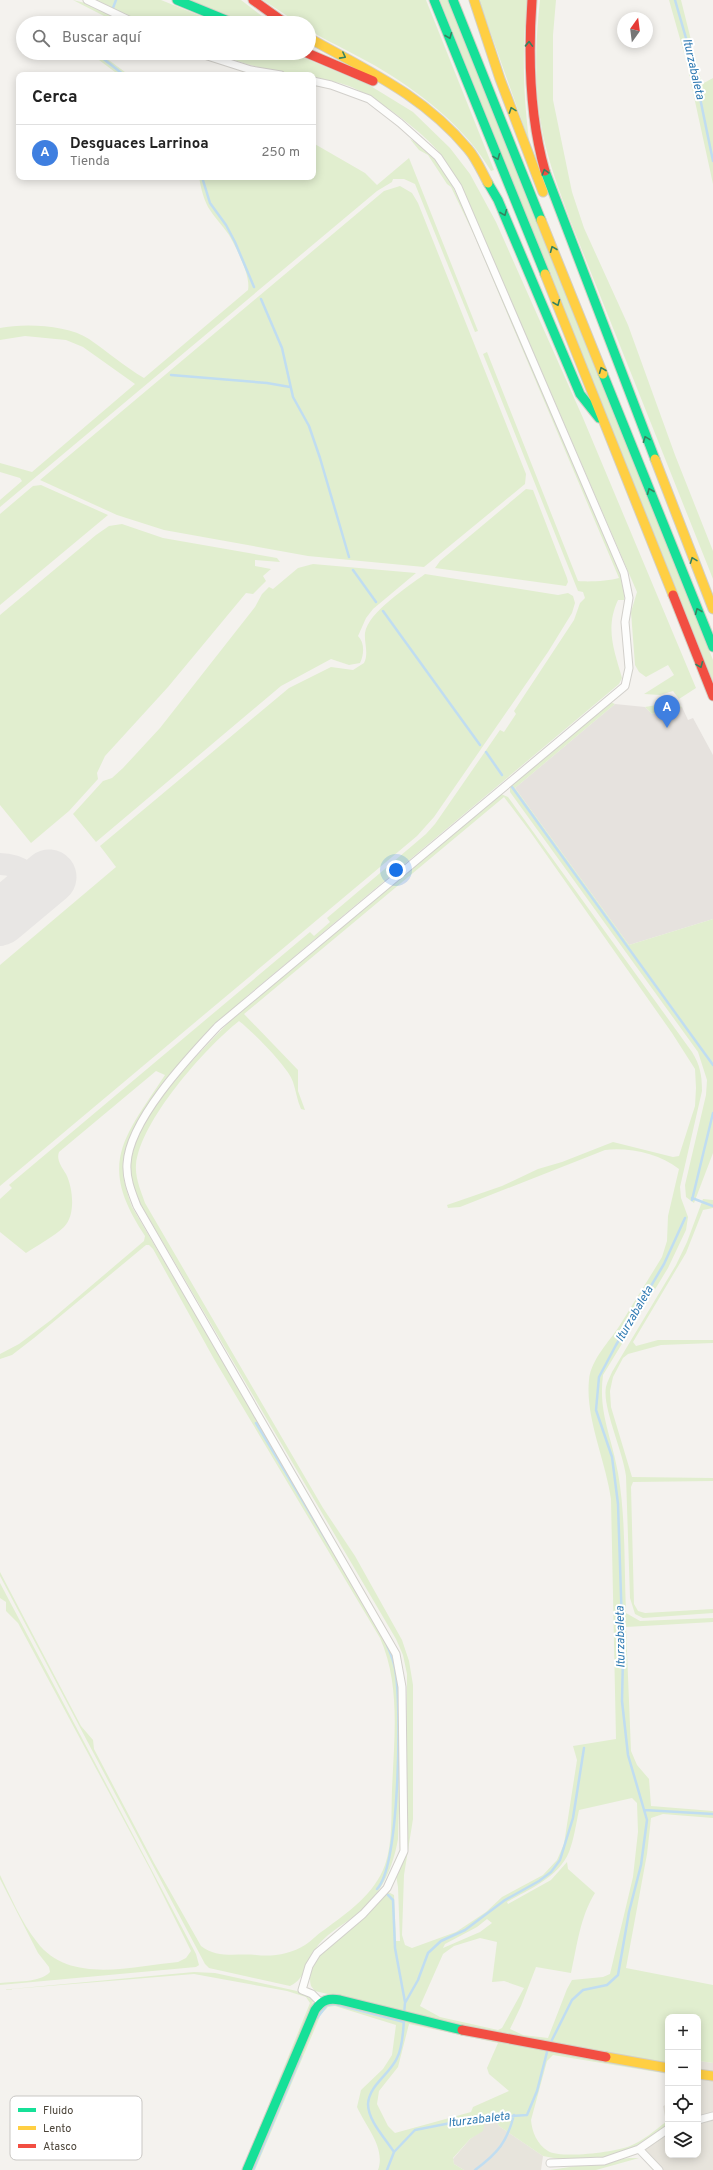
<!DOCTYPE html>
<html lang="es">
<head>
<meta charset="utf-8">
<style>
	body { margin:0; font-family:Overpass,sans-serif; background:#f6f6f6; color:#222 }
	.controls { position:absolute; right:12px; bottom:12px; display:grid; overflow:hidden; border-radius:8px; box-shadow:0 2px 10px #0003 }
	.controls button { width:36px; height:36px; display:grid; place-items:center; padding:0; border:0; border-bottom:1px solid #e0e0e0; background:#fff; color:#222; font:20px sans-serif }
	.compass { position:absolute; left:617px; top:12px; width:36px; height:36px; border-radius:50%; background:#fff; box-shadow:0 2px 10px #0003; rotate:14deg }
	.you { position:absolute; left:396px; top:870px; width:14px; height:14px; margin:-10px; border:3px solid #fff; border-radius:50%; background:#1a73e8; box-shadow:0 0 0 6px #1a73e833 }
	.badge { display:grid; place-items:center; width:26px; height:26px; border-radius:50%; background:#2563eb; color:#fff; font-size:13px; font-weight:700 }
	.pin { position:absolute; translate:-50% -33px; filter:drop-shadow(0 1px 2px #0008) }
	.pin::after { content:''; position:absolute; top:21px; width:14px; height:12px; background:inherit; clip-path:polygon(0 0,100% 0,50% 100%) }
	.list { margin:0; padding:0; list-style:none }
	h2 { display:flex; justify-content:space-between; align-items:center; height:52px; margin:0; padding:0 16px; font-size:17px }
	h2 small { font-size:13px; font-weight:400; color:#767676 }
	.list li { display:grid; grid-template-columns:26px 1fr auto; gap:12px; align-items:center; box-sizing:border-box; height:56px; padding:0 16px; border-top:1px solid #e0e0e0 }
	.list b { display:block; font-size:15px; white-space:nowrap }
	.list p { margin:0; font-size:13px; white-space:nowrap; color:#767676 }
	.list em { font-size:13px; font-style:normal; color:#767676 }
	.icon { flex:none; width:22px; height:22px; fill:none; stroke:currentColor; stroke-width:2; stroke-linecap:round; stroke-linejoin:round }
	.map { position:relative; flex:none; width:713px; height:2170px; overflow:hidden }
	.search { position:absolute; background:#fff; box-shadow:0 2px 10px #0003; left:16px; top:16px; width:300px; height:44px; display:flex; align-items:center; gap:10px; box-sizing:border-box; padding:0 14px; border-radius:22px; color:#767676; font-size:15px }
	.panel { position:absolute; background:#fff; box-shadow:0 2px 10px #0003; left:16px; top:72px; width:300px; height:108px; border-radius:8px }
	.map>svg:first-child { display:block }
	.residential { fill:#e7e4dc }
	.industrial { fill:#e6e2de }
	.green { fill:#e1eecf; fill-rule:evenodd }
	.lines { fill:none; stroke-linecap:round; stroke-linejoin:round }
	.stream { stroke:#c0ddf1; stroke-width:2.5 }
	.taxiway { stroke:#e8e6e4; stroke-width:22 }
	.runway { stroke:#e8e6e4; stroke-width:55 }
	.street-casing { stroke:#d2d0cb; stroke-width:9 }
	.fast-casing { stroke:#d3cfc5; stroke-width:11 }
	.slow-casing { stroke:#d3cfc5; stroke-width:11 }
	.jam-casing { stroke:#d3cfc5; stroke-width:11 }
	.street { stroke:#fdfdfc; stroke-width:7 }
	.fast { stroke:#16e098; stroke-width:9 }
	.slow { stroke:#ffcf43; stroke-width:9 }
	.jam { stroke:#f24e42; stroke-width:9 }
	.oneway { stroke:#36825f }
	.labels { text-anchor:middle; dominant-baseline:central; stroke-width:4; stroke-linejoin:round; paint-order:stroke }
	.water-label { font-size:12px; font-style:italic; fill:#2e7ab2; stroke:#fff }
	.key { fill:#fff; stroke:#c9c7c4; stroke-width:1 }
	.key-label { font-size:11px; fill:#4b4439 }
</style>
</head>
<body>
<div class="map">
<svg width="713" height="2170" viewBox="0 0 713 2170">
	<rect width="100%" height="100%" fill="#f4f2ee"/>
	<path class="residential" d="M699,2061L713,2063V2170H656L643,2159L637,2147L667,2127L663,2106L668,2104V2155H698Z
		M494,2115L499,2126L543,2156L541,2170H464L454,2164L453,2159L470,2139L480,2132L486,2117Z"/>
	<path class="industrial" d="M615,704L645,707L652,714L675,705L677,710L682,707L688,720L693,718L713,755V919L629,945L515,788Z"/>
	<path class="green" d="M73,0L85,3L126,23L111,21L110,23H103L104,16Z
		M97,0H161L218,23H141Z
		M186,0H241L271,23H245Z
		M263,0H426L494,170L491,171C467,130 425,96 384,71C360,56 334,45 309,30V23H298Z
		M440,0H448L713,660V681Z
		M479,0H527C522,51 523,90 529,141Z
		M540,0H556L553,35V100L572,192L584,228L628,325L675,455L713,551V579L570,220C560,192 549,164 543,135C534,90 535,45 540,0Z
		M669,0H681L702,84L713,78V184L686,60Z
		M102,53V55L129,75H119L91,54Z
		M214,53H292L369,85L413,112L450,148L470,174L496,222L583,418L696,688L679,699L673,691L660,695L644,694L674,675L668,665L646,677L639,672L635,665L631,612L637,592L468,201C459,184 451,166 438,151C419,129 376,97 349,86C338,82 325,80 313,77V75C280,75 244,64 214,53Z
		M410,139C437,153 451,182 464,209L621,574L625,595L624,600H618C605,628 614,650 622,678L619,684L247,996C208,1031 173,1066 145,1110C135,1126 125,1143 123,1162C122,1178 127,1192 132,1207L390,1644C409,1699 399,1781 398,1839C393,1868 381,1895 358,1913C345,1924 330,1931 319,1944C309,1957 306,1979 290,1986L209,1968L205,1964L0,1576V1572L81,1726L93,1740L94,1749L154,1863L201,1946C217,1959 237,1953 256,1955C272,1957 291,1954 305,1945C312,1941 317,1934 324,1930C348,1912 374,1895 385,1865C393,1842 391,1814 392,1790C394,1740 401,1685 380,1638L214,1359L153,1249L149,1245H146L34,1338L12,1355L0,1359V1354L19,1344L51,1320L144,1241L145,1236C97,1164 123,1139 165,1075L156,1071L59,1152C56,1160 62,1167 66,1174C73,1188 76,1215 64,1227C53,1237 38,1245 26,1253L0,1232V1199L12,1188L9,1185L310,932L314,936L330,922L327,918L426,834L435,824L500,730L504,732L516,714L514,711L574,620L580,603L585,598L583,592L578,591L483,354L487,352L578,581C589,582 609,581 619,578L474,235L451,187L447,184L428,155L419,150Z
		M313,143L365,173L377,185L409,158L478,331L475,332L415,184L404,179H393L392,182L377,191L0,507V500L22,481L20,478L0,472V463L32,472L135,384L83,347L66,340L25,336L0,340V328C25,323 68,325 89,339C108,352 125,367 144,378L248,290C251,276 236,247 229,235C222,225 214,217 208,207C203,197 201,188 199,177H313Z
		M400,186L412,193L418,203L526,474L525,484L424,567L308,556L164,530L117,515L40,480L384,191Z
		M41,485L108,515L0,605V514L33,486Z
		M526,489L533,490L567,578L568,582L566,586L435,568L440,561Z
		M122,524L163,538L277,558L280,562L255,560V566L271,569L263,576L266,581L253,594L246,593L168,687L105,756L97,773L98,779L69,811L31,843L0,805V615L96,535L109,526Z
		M313,564L416,573L373,609L366,618L358,636C365,643 364,655 360,663L349,665L331,659L281,686L96,842L73,814L103,781L112,778L123,768L160,728L255,607L262,594L269,587L273,589L298,568Z
		M425,574L558,595L568,593L573,596L575,603L572,613L548,652L434,817L417,836L0,1186V965L116,867L100,846L289,688L331,667L353,670L364,663C369,653 364,643 365,633C368,612 409,586 425,574Z
		M610,702L615,704L515,788L629,945L713,919V1153L694,1203L686,1197L685,1185L706,1095L707,1080L698,1052L510,792V787Z
		M668,703L682,707L677,710L675,705L652,714L645,707Z
		M501,794L508,797L692,1052C700,1065 702,1075 702,1091L680,1187L681,1198L688,1217L686,1230L668,1268L603,1375C598,1413 612,1437 618,1473C626,1519 624,1567 626,1613L640,1621L713,1618V1622L626,1627L631,1751L637,1765L649,1779L651,1806L713,1811V1818L663,1814L651,1818L647,1854L626,1968L713,1985V2063L699,2061L698,2066V2017H668V2065L476,2029L315,1991L311,1986C303,1956 346,1933 365,1917C373,1910 380,1900 388,1892L394,1895L396,1941H400L398,1887L396,1875L406,1839L407,1674L403,1655L396,1639L137,1198C132,1184 129,1171 131,1156C139,1113 201,1051 231,1020ZM504,797L529,830L672,1033L695,1069L696,1088L695,1106L679,1156L673,1157L613,1142L562,1162L538,1169L502,1186L447,1205L448,1208L460,1207L605,1150C629,1147 660,1154 679,1169L668,1216L667,1241L662,1257C648,1280 634,1302 620,1325C610,1341 591,1359 589,1380C585,1417 606,1462 611,1499L616,1739L573,1746L577,1760L564,1844L557,1860L543,1875L502,1897L486,1912L456,1932L412,1948L405,1945L402,1935L404,1875L413,1819V1685L409,1661L402,1640L355,1556L323,1508L145,1203C141,1191 135,1178 136,1165C140,1121 205,1048 239,1021C251,1030 289,1068 293,1082C296,1091 297,1100 301,1109L305,1110L298,1091V1070L244,1014ZM632,1798L637,1803L638,1832L633,1877L610,1974L603,1977L572,1980L567,1989L548,2038L523,2035L510,2029L521,2006L536,1967L571,1973C577,1946 580,1917 595,1893L568,1869L567,1862L551,1880L508,1904L507,1902C529,1889 558,1878 569,1852C574,1839 576,1824 579,1810ZM487,1919L492,1923L480,1932L443,1948L445,1944L477,1927ZM480,1938L497,1942L492,1982L504,1981L524,1988L502,2028L498,2030L440,2017L420,2006L443,1954L454,1946Z
		M703,1199L713,1200V1208L703,1210L686,1253L633,1342L636,1346L658,1340H713V1343L661,1345L628,1354L623,1358L613,1377L610,1391L611,1407L632,1477L713,1478V1481L633,1482L631,1487L634,1604L638,1611L645,1613L713,1609V1613L643,1618L635,1614L630,1598L626,1476C623,1451 602,1407 606,1387C607,1382 610,1377 612,1372L676,1265L687,1242Z
		M0,1583L196,1954L199,1965L196,1967L0,1985V1983C15,1981 40,1983 50,1972L49,1967L38,1953L0,1879V1875C11,1897 21,1922 37,1942C69,1985 133,1966 178,1962L186,1958L191,1951L150,1869L18,1623L6,1611V1602L0,1598Z
		M194,1972L215,1973L297,1991L305,1994L313,2001L312,2006L244,2170H242L310,2003L306,1997L287,1991L194,1974L0,1990Z
		M329,2003L668,2071V2074L553,2055L547,2061L531,2120C532,2132 537,2144 548,2151C561,2159 616,2152 630,2146C643,2141 655,2130 666,2122L667,2127L624,2153L603,2157L559,2159L543,2156L499,2126L494,2115L486,2117L483,2131L470,2139L453,2158L454,2164L464,2170H378C386,2148 366,2127 357,2107L361,2090L383,2069L392,2055L396,2025L335,2006L328,2007L321,2014L255,2170H251L317,2013L323,2006ZM409,2024L498,2043L487,2068L489,2074L509,2091L473,2107L471,2112L395,2133L388,2126L377,2104L379,2091L398,2067Z
		M629,2158H639L596,2170H550Z"/>
	<g class="lines">
		<path class="stream" d="M675,0L692,59L713,161
			M113,8L116,0
			M107,23L109,18
			M96,53L124,75
			M202,177L210,203L226,225L235,242L254,287
			M261,299L282,348L293,397L309,426L320,458L349,557
			M171,375L267,383L290,387
			M353,570L376,602
			M383,611L480,745
			M486,752L502,775
			M512,787L713,1065
			M692,1198L713,1206
			M692,1200L713,1113
			M256,1423L331,1548
			M644,1810L713,1814
			M377,1889C400,1865 401,1710 396,1675C395,1665 391,1654 387,1645
			M388,1895L393,1900L395,1948L405,2002
			M404,2014L405,2003L418,1980L428,1953L441,1941L465,1930L505,1900L539,1881L551,1872L560,1860L573,1818L584,1748
			M317,2018L327,2005L335,2004L404,2022
			M551,2042L572,2000L583,1990L607,1985L618,1975L629,1912L641,1865L647,1820L628,1755L622,1701L623,1656L618,1504L612,1457L596,1410L599,1377L616,1345L664,1264L685,1218
			M394,2152C386,2139 368,2121 368,2104C369,2085 390,2074 397,2058C403,2047 403,2031 404,2019
			M253,2170L301,2056
			M387,2170L394,2152L415,2130L471,2119L527,2115L537,2091L547,2052
			M475,2170C498,2153 507,2142 514,2115"/>
		<path class="taxiway" d="M0,864C16,864 45,877 40,898C36,913 12,928 0,935"/>
		<path class="runway" d="M0,918L49,877"/>
		<defs>
			<path id="street" d="M87,0L135,23
				M198,53L251,70L281,75
				M313,81L331,85L369,99L400,123L438,157L458,187L624,573L629,598L625,622L629,668L625,686L218,1026C189,1057 129,1120 127,1164C126,1179 132,1193 137,1206L396,1654L402,1687L404,1851L387,1888L363,1914L317,1953L309,1966L302,1990L312,1994L320,2002
				M698,2120L713,2116
				M639,2149L659,2170
				M550,2163L604,2161L639,2149L668,2129"/>
			<path id="fast" d="M177,0L233,23
				M434,0L545,274
				M453,0L541,220
				M545,171L655,459
				M488,183L498,200L580,394L599,418
				M603,374L713,647
				M247,2170L315,2010C322,2000 328,1998 340,2000L462,2030"/>
			<path id="slow" d="M474,0L500,79L543,192
				M309,38C368,71 423,95 468,149C476,158 482,172 488,183
				M541,220L603,374
				M545,274L673,595
				M655,459L713,609
				M606,2057L668,2068
				M698,2074L713,2076"/>
			<path id="jam" d="M253,0L285,23
				M532,0C528,57 529,115 545,171
				M307,53L373,81
				M673,595L713,696
				M462,2030L606,2057"/>
		</defs>
		<use href="#street" class="street-casing"/>
		<use href="#fast" class="fast-casing"/>
		<use href="#slow" class="slow-casing"/>
		<use href="#jam" class="jam-casing"/>
		<use href="#street" class="street"/>
		<use href="#fast" class="fast"/>
		<use href="#slow" class="slow"/>
		<use href="#jam" class="jam"/>
	</g>
	<defs><path id="oneway-chevron" d="M-2-3.5L2.5 0L-2 3.5" fill="none" stroke-width="1.6" stroke-linecap="round" stroke-linejoin="round"/></defs>
	<g class="oneway">
		<use href="#oneway-chevron" transform="translate(449 36) rotate(68)"/>
		<use href="#oneway-chevron" transform="translate(529 44) rotate(-88)"/>
		<use href="#oneway-chevron" transform="translate(343 56) rotate(28)"/>
		<use href="#oneway-chevron" transform="translate(512 110) rotate(-110)"/>
		<use href="#oneway-chevron" transform="translate(497 157) rotate(68)"/>
		<use href="#oneway-chevron" transform="translate(545 172) rotate(-107)"/>
		<use href="#oneway-chevron" transform="translate(504 213) rotate(68)"/>
		<use href="#oneway-chevron" transform="translate(553 249) rotate(-112)"/>
		<use href="#oneway-chevron" transform="translate(557 303) rotate(68)"/>
		<use href="#oneway-chevron" transform="translate(602 370) rotate(-112)"/>
		<use href="#oneway-chevron" transform="translate(646 439) rotate(-111)"/>
		<use href="#oneway-chevron" transform="translate(650 491) rotate(-112)"/>
		<use href="#oneway-chevron" transform="translate(693 560) rotate(-111)"/>
		<use href="#oneway-chevron" transform="translate(698 611) rotate(-112)"/>
		<use href="#oneway-chevron" transform="translate(700 665) rotate(68)"/>
	</g>
	<g class="labels">
		<g class="water-label">
			<text transform="translate(693 69) rotate(77)">Iturzabaleta</text>
			<text transform="translate(635 1314) rotate(-60)">Iturzabaleta</text>
			<text transform="translate(621 1637) rotate(-91)">Iturzabaleta</text>
			<text transform="translate(479 2120) rotate(-7)">Iturzabaleta</text>
		</g>
	</g>
	<rect x="10" y="2096" width="132" height="64" rx="6" class="key"/>
	<rect x="18" y="2108" width="18" height="4" fill="#16e098"/>
	<rect x="18" y="2126" width="18" height="4" fill="#ffcf43"/>
	<rect x="18" y="2144" width="18" height="4" fill="#f24e42"/>
	<g class="key-label">
		<text x="43" y="2114">Fluido</text>
		<text x="43" y="2132">Lento</text>
		<text x="43" y="2150">Atasco</text>
	</g>
</svg>
<div class="controls">
<button>+</button>
<button>−</button>
<button><svg class="icon" aria-label="locate" viewBox="0 0 24 24"><circle cx="12" cy="12" r="6"/><path d="M12 2v4M12 18v4M2 12h4M18 12h4"/></svg></button>
<button><svg class="icon" aria-label="layers" viewBox="0 0 24 24"><path d="M12 4l9 5-9 5-9-5zM3 14l9 5 9-5"/></svg></button>
</div>
<svg class="compass" viewBox="-18 -18 36 36"><path d="M0-13l5 13h-10z" fill="#e53935"/><path d="M0 13l5-13h-10z" fill="#767676"/></svg>
<div class="you"></div>
<div class="pin badge" style="left:667px;top:728px;background:#3f7fe0">A</div>
<div class="search"><svg class="icon" aria-label="search" viewBox="0 0 24 24"><circle cx="10" cy="10" r="6"/><path d="M15 15l6 6"/></svg>Buscar aquí</div>
<section class="panel">
<h2>Cerca<small></small></h2>
<ul class="list">
<li><span class="badge" style="background:#3f7fe0">A</span><div><b>Desguaces Larrinoa</b><p>Tienda</p></div><em>250 m</em></li>
</ul>
</section>
</div>
</body>
</html>
